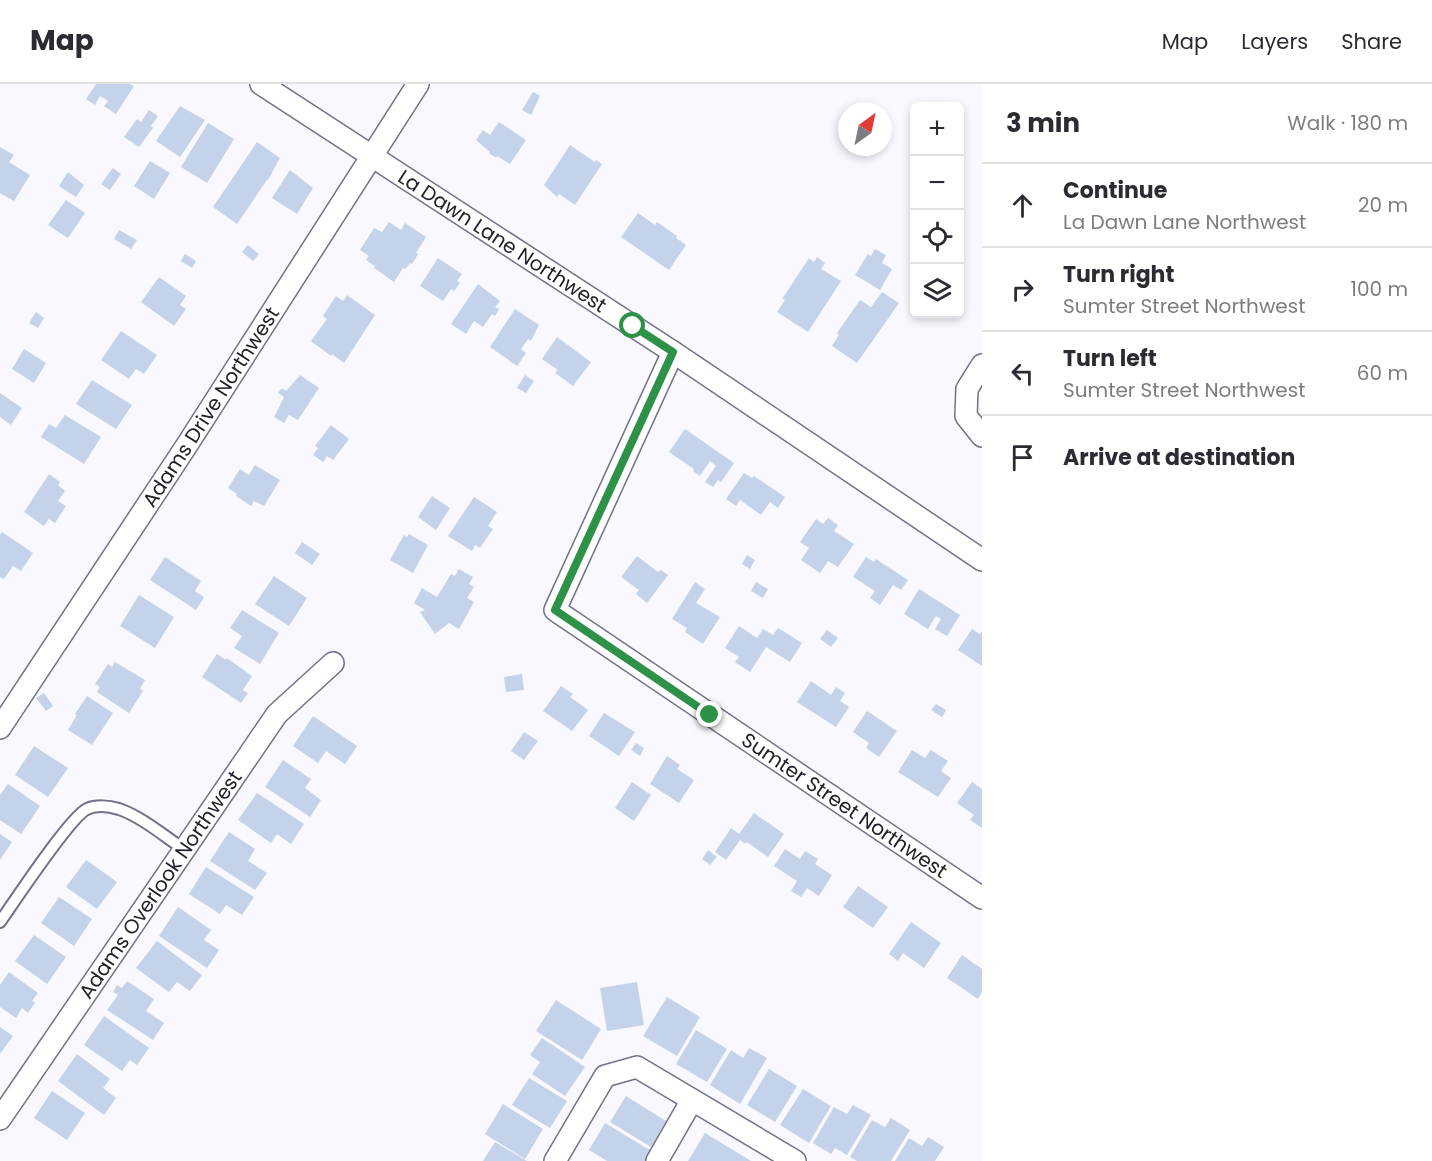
<!DOCTYPE html>
<html lang="en">
<head>
<meta charset="utf-8">
<style>
	body { margin:0; font-family:Poppins,sans-serif; background:#f7f7f7; color:#2b2b33 }
	.controls { position:absolute; right:18px; top:18px; display:grid; overflow:hidden; border-radius:9px; box-shadow:0 3px 9px #0003 }
	.controls button { width:54px; height:54px; display:grid; place-items:center; padding:0; border:0; border-bottom:2px solid #e1e1e2; background:#fff; color:#2b2b33; font:30px sans-serif }
	.compass { position:absolute; left:838px; top:18px; width:54px; height:54px; border-radius:50%; background:#fff; box-shadow:0 3px 9px #0003; rotate:33deg }
	.stop { position:absolute; width:18px; height:18px; margin:-14px; border:4px solid #2d9247; border-radius:50%; background:#fff }
	.stop.end { background:#2d9247; border-color:#fff; box-shadow:0 2px 6px #0008 }
	.list { margin:0; padding:0; list-style:none }
	h2 { display:flex; justify-content:space-between; align-items:center; height:78px; margin:0; padding:0 24px; font-size:26px }
	h2 small { font-size:20px; font-weight:400; color:#7c7c81 }
	.list li { display:grid; grid-template-columns:39px 1fr auto; gap:18px; align-items:center; box-sizing:border-box; height:84px; padding:0 24px; border-top:2px solid #e1e1e2 }
	.list b { display:block; font-size:22px; white-space:nowrap }
	.list p { margin:0; font-size:20px; white-space:nowrap; color:#7c7c81 }
	.list em { font-size:20px; font-style:normal; color:#7c7c81 }
	.icon { flex:none; width:33px; height:33px; fill:none; stroke:currentColor; stroke-width:2; stroke-linecap:round; stroke-linejoin:round }
	.map { position:relative; flex:none; width:982px; height:1077px; overflow:hidden }
	header { display:flex; align-items:center; gap:36px; box-sizing:border-box; height:84px; padding:0 30px; background:#fff; border-bottom:2px solid #e1e1e2 }
	header strong { font-size:28px }
	nav { display:flex; gap:33px; margin-inline-start:auto; font-size:21px }
	main { display:flex }
	aside { flex:1; background:#fff }
	.map>svg:first-child { display:block }
	.building { fill:#c4d3ea }
	.lines { fill:none; stroke-linecap:round; stroke-linejoin:round }
	.service-casing { stroke:#727188; stroke-width:14 }
	.minor-casing { stroke:#727188; stroke-width:24 }
	.service { stroke:#fff; stroke-width:10 }
	.minor { stroke:#fff; stroke-width:21 }
	.route { stroke:#2d9247; stroke-width:8 }
	.labels { text-anchor:middle; dominant-baseline:central; stroke-width:4.5; stroke-linejoin:round; paint-order:stroke }
	.street-label { font-size:20px; fill:#22212b; stroke:#fff }
</style>
</head>
<body>
<header>
<strong>Map</strong>
<nav><a>Map</a><a>Layers</a><a>Share</a></nav>
</header>
<main>
<div class="map">
<svg width="982" height="1077" viewBox="0 0 982 1077">
	<rect width="100%" height="100%" fill="#f9f8fe"/>
	<path class="building" d="M96,0H130L134,2L116,30L104,22L108,17L100,12L95,21L86,15Z
		M533,8L540,12L531,31L522,26Z
		M180,22L205,36L180,73L156,57Z
		M149,26L158,32L151,42L153,44L139,63L124,53L137,35L141,38Z
		M499,38L526,56L510,80L497,72L496,74L489,69L490,68L476,56L483,46L490,51Z
		M208,39L234,55L207,99L181,83Z
		M257,58L280,74L268,96H267L237,140L213,123Z
		M570,61L595,78L596,76L602,80L575,121L559,110L557,113L544,101Z
		M0,63L14,71L9,78L30,91L14,117L0,109Z
		M150,77L170,89L154,115L134,102Z
		M113,84L121,90L110,106L101,100Z
		M290,86L313,104L297,130L272,114Z
		M68,88L84,101L76,113L59,102Z
		M66,116L85,129L68,154L48,141Z
		M638,129L655,141L657,138L677,152L676,154L686,161L669,186L621,153Z
		M389,138L401,146L405,139L426,153L416,169L418,170L412,180L410,179L405,185L403,184L394,198L374,184L375,182L366,176L369,172L360,166L374,144L382,148Z
		M119,146L137,156L131,165L114,155Z
		M248,161L259,170L253,177L242,168Z
		M875,165L886,171L882,179L892,185L880,206L855,191L868,170L871,172Z
		M185,170L196,177L192,184L181,177Z
		M817,173L825,179L821,185L841,197L808,248L777,228L785,216L782,215L809,174L814,178Z
		M438,174L462,190L457,197L460,199L454,207L451,205L443,217L420,202Z
		M159,193L186,212L180,221L186,225L174,242L141,218Z
		M478,200L500,217L495,223L499,225L495,232L492,230L483,243L474,237L466,250L451,240Z
		M882,208L899,219L857,279L832,262L839,251L837,249L860,216L871,223Z
		M347,211L375,231L344,279L332,270L331,272L311,257L327,235L323,232L336,212L343,217Z
		M515,225L539,241L531,257L528,255L521,265L526,269L517,282L490,263Z
		M36,228L44,234L38,244L29,239Z
		M121,247L157,271L144,290L136,285L129,295L101,276Z
		M557,253L591,278L573,302L555,289L558,286L542,275Z
		M24,265L46,279L34,299L12,285Z
		M300,291L319,304L298,336L289,331L284,339L274,333L284,313L278,309L282,304L286,307Z
		M525,291L534,297L526,309L517,304Z
		M92,296L132,321L116,345L76,320Z
		M0,309L22,324L11,341L0,333Z
		M65,331L101,353L84,380L41,353L49,340L56,344Z
		M331,341L349,355L333,376L327,372L323,378L313,371L318,364L315,362Z
		M685,345L734,379L721,398L718,396L713,403L705,398L716,382L710,377L700,392L693,387L694,385L669,368Z
		M255,381L280,396L264,422L254,417L251,422L236,412L237,410L228,404L240,385L249,391Z
		M744,389L752,394L754,392L785,413L778,424L770,418L761,431L740,416L736,422L726,415Z
		M49,390L60,398L58,401L65,407L58,417L66,422L55,439L49,435L44,442L24,428Z
		M432,412L450,424L436,446L418,433Z
		M474,413L497,428L488,442L493,445L480,464L475,461L472,467L448,452Z
		M828,434L838,441L834,447L854,460L838,483L828,477L820,489L801,476L809,464L800,458L816,435L823,440Z
		M2,448L33,469L21,487L13,482L4,495L0,493V451Z
		M409,450L428,461L413,489L390,476L404,451L407,453Z
		M302,458L320,470L312,481L295,469Z
		M747,471L755,476L750,485L742,480Z
		M637,472L658,488L661,486L668,491L647,519L636,510L639,506L621,493Z
		M165,473L201,497L195,507L204,513L196,526L150,496Z
		M866,473L874,478L876,475L908,496L901,506L893,501L880,521L870,514L875,507L853,493Z
		M459,485L473,493L469,500L474,503L467,514L474,518L459,545L449,539L435,550L420,528L425,526L414,519L422,504L437,513L451,490L455,492Z
		M274,492L307,514L289,542L255,520Z
		M695,498L705,505L696,519L720,533L703,560L685,548L687,544L672,535Z
		M756,498L768,505L763,514L751,507Z
		M919,505L960,531L947,552L935,545L941,535L936,532L928,545L904,530Z
		M139,511L174,533L155,564L120,542Z
		M242,526L279,549L260,580L234,564L242,552L230,544Z
		M739,542L757,554L763,545L773,551L778,544L802,559L790,578L766,563L750,588L735,578L739,573L725,564Z
		M972,545L980,550L982,547V582L958,566Z
		M827,546L838,554L831,563L820,555Z
		M217,570L226,576L227,574L252,592L243,606L248,609L241,619L202,593Z
		M115,578L145,596L140,605L143,607L129,629L97,608L100,603L95,600L108,580L112,583Z
		M522,590L524,606L506,608L504,593Z
		M811,597L831,611L836,603L845,609L840,617L849,623L836,643L797,618Z
		M561,602L573,610L570,613L588,626L572,647L543,627Z
		M44,609L53,622L46,627L36,614Z
		M87,612L113,629L92,661L68,646L77,631L75,630Z
		M936,620L946,626L942,633L931,626Z
		M867,627L897,647L879,673L866,664L869,659L853,648Z
		M604,629L635,648L619,672L589,652Z
		M313,632L357,662L345,680L326,667L318,679L293,662Z
		M524,648L538,657L524,676L511,667Z
		M636,659L644,664L640,672L631,666Z
		M34,662L68,684L48,713L15,691Z
		M912,666L925,674L931,666L948,677L941,687L951,694L938,713L898,688Z
		M667,672L680,681L677,685L694,696L679,719L650,700Z
		M283,676L311,695L305,704L321,716L310,733L265,703Z
		M632,698L651,711L634,737L615,724Z
		M972,698L982,705V744L970,736L974,731L957,719Z
		M8,700L40,722L21,750L0,736V711Z
		M257,709L304,740L291,760L277,750L271,759L238,736Z
		M754,729L784,750L768,773L747,758L746,760L740,756L726,776L715,768L731,744L739,750Z
		M229,748L255,765L248,777L267,789L255,806L210,777Z
		M0,750L12,758L0,776Z
		M785,765L800,775L805,767L818,775L815,780L832,791L819,812L807,804L801,813L791,807L797,797L774,782Z
		M708,766L717,773L710,781L702,775Z
		M86,776L117,798L97,825L66,803Z
		M206,783L254,813L242,831L226,821L220,830L189,810Z
		M858,802L888,823L873,844L843,823Z
		M59,813L92,835L74,862L41,839Z
		M178,823L211,846L204,856L219,866L207,884L159,852Z
		M911,838L941,859L924,884L903,869L898,877L889,870Z
		M34,851L66,873L47,900L15,877Z
		M157,857L202,891L190,907L177,898L169,908L136,884Z
		M962,871L982,885V908L978,915L947,894Z
		M9,888L38,909L32,917L35,919L28,929L22,924L16,934L0,923V901Z
		M127,897L154,915L146,927L164,939L153,956L107,926L118,911L113,908L117,901L122,904Z
		M637,898L644,941L607,947L600,904Z
		M667,913L700,933L677,972L643,952Z
		M556,916L601,945L582,976L536,947Z
		M104,932L149,964L137,981L130,976L122,987L84,961Z
		M0,943L13,952L0,970Z
		M696,946L727,965L707,998L676,980Z
		M542,954L585,983L565,1012L532,990L540,978L530,971Z
		M749,964L767,974L740,1020L710,1001L731,966L743,974Z
		M77,970L110,995L103,1004L116,1014L104,1031L58,997Z
		M769,985L797,1002L775,1038L747,1021Z
		M529,994L567,1017L550,1044L512,1021Z
		M803,1005L831,1022L809,1059L780,1041Z
		M52,1007L85,1029L67,1056L34,1034Z
		M626,1012L666,1037L651,1063L610,1038Z
		M503,1020L543,1045L525,1075L485,1050Z
		M853,1021L871,1031L847,1071L835,1064L831,1070L813,1059L834,1023L847,1030Z
		M891,1034L910,1046L891,1077H857L850,1073L872,1036L885,1043Z
		M605,1039L653,1068L648,1077H607L589,1066Z
		M705,1049L751,1077H688Z
		M928,1053L944,1063L935,1077H895L909,1054L922,1062Z
		M495,1058L527,1077H483Z"/>
	<g class="lines">
		<defs>
			<path id="service" d="M0,838C14,818 70,733 87,725C96,721 109,722 119,725C142,733 164,752 185,766"/>
			<g id="minor">
				<path id="s1" d="M261,0L673,268L982,476"/>
				<path id="s2" d="M673,268L555,526L982,814"/>
				<path d="M982,281L967,305L966,332L982,352"/>
				<path id="s3" d="M0,644L187,361L418,0"/>
				<path id="s4" d="M0,1035L277,630L333,579"/>
				<path d="M555,1077L605,992L637,983L795,1077"/>
				<path d="M657,1077L692,1016"/>
			</g>
		</defs>
		<use href="#service" class="service-casing"/>
		<use href="#minor" class="minor-casing"/>
		<use href="#service" class="service"/>
		<use href="#minor" class="minor"/>
	</g>
	<g class="lines">
		<path class="route" d="M633,242L673,268L555,526L710,631"/>
	</g>
	<g class="labels">
		<g class="street-label">
			<text stroke="none"><textPath href="#s1" startOffset="288">La Dawn Lane Northwest</textPath></text>
			<text stroke="none"><textPath href="#s3" startOffset="384">Adams Drive Northwest</textPath></text>
			<text stroke="none"><textPath href="#s2" startOffset="633">Sumter Street Northwest</textPath></text>
			<text stroke="none"><textPath href="#s4" startOffset="284">Adams Overlook Northwest</textPath></text>
		</g>
	</g>
</svg>
<div class="controls">
<button>+</button>
<button>−</button>
<button><svg class="icon" aria-label="locate" viewBox="0 0 24 24"><circle cx="12" cy="12" r="6"/><path d="M12 2v4M12 18v4M2 12h4M18 12h4"/></svg></button>
<button><svg class="icon" aria-label="layers" viewBox="0 0 24 24"><path d="M12 4l9 5-9 5-9-5zM3 14l9 5 9-5"/></svg></button>
</div>
<svg class="compass" viewBox="-18 -18 36 36"><path d="M0-13l5 13h-10z" fill="#e53935"/><path d="M0 13l5-13h-10z" fill="#7c7c81"/></svg>
<div class="stop" style="left:633px;top:242px"></div>
<div class="stop end" style="left:710px;top:631px"></div>
</div>
<aside>
<h2>3 min<small>Walk · 180 m</small></h2>
<ul class="list">
<li><svg class="icon" aria-label="ahead" viewBox="0 0 24 24"><path d="M12 20V5M6 11l6-6 6 6"/></svg><div><b>Continue</b><p>La Dawn Lane Northwest</p></div><em>20 m</em></li>
<li><svg class="icon" aria-label="right" viewBox="0 0 24 24"><path d="M7 20v-9h11M14 6l5 5-5 5"/></svg><div><b>Turn right</b><p>Sumter Street Northwest</p></div><em>100 m</em></li>
<li><svg class="icon" aria-label="left" viewBox="0 0 24 24"><path d="M17 20v-9H6M10 6l-5 5 5 5"/></svg><div><b>Turn left</b><p>Sumter Street Northwest</p></div><em>60 m</em></li>
<li><svg class="icon" aria-label="arrive" viewBox="0 0 24 24"><path d="M6 21V4h12l-3 4 3 4H6"/></svg><div><b>Arrive at destination</b></div></li>
</ul>
</aside>
</main>
</body>
</html>
